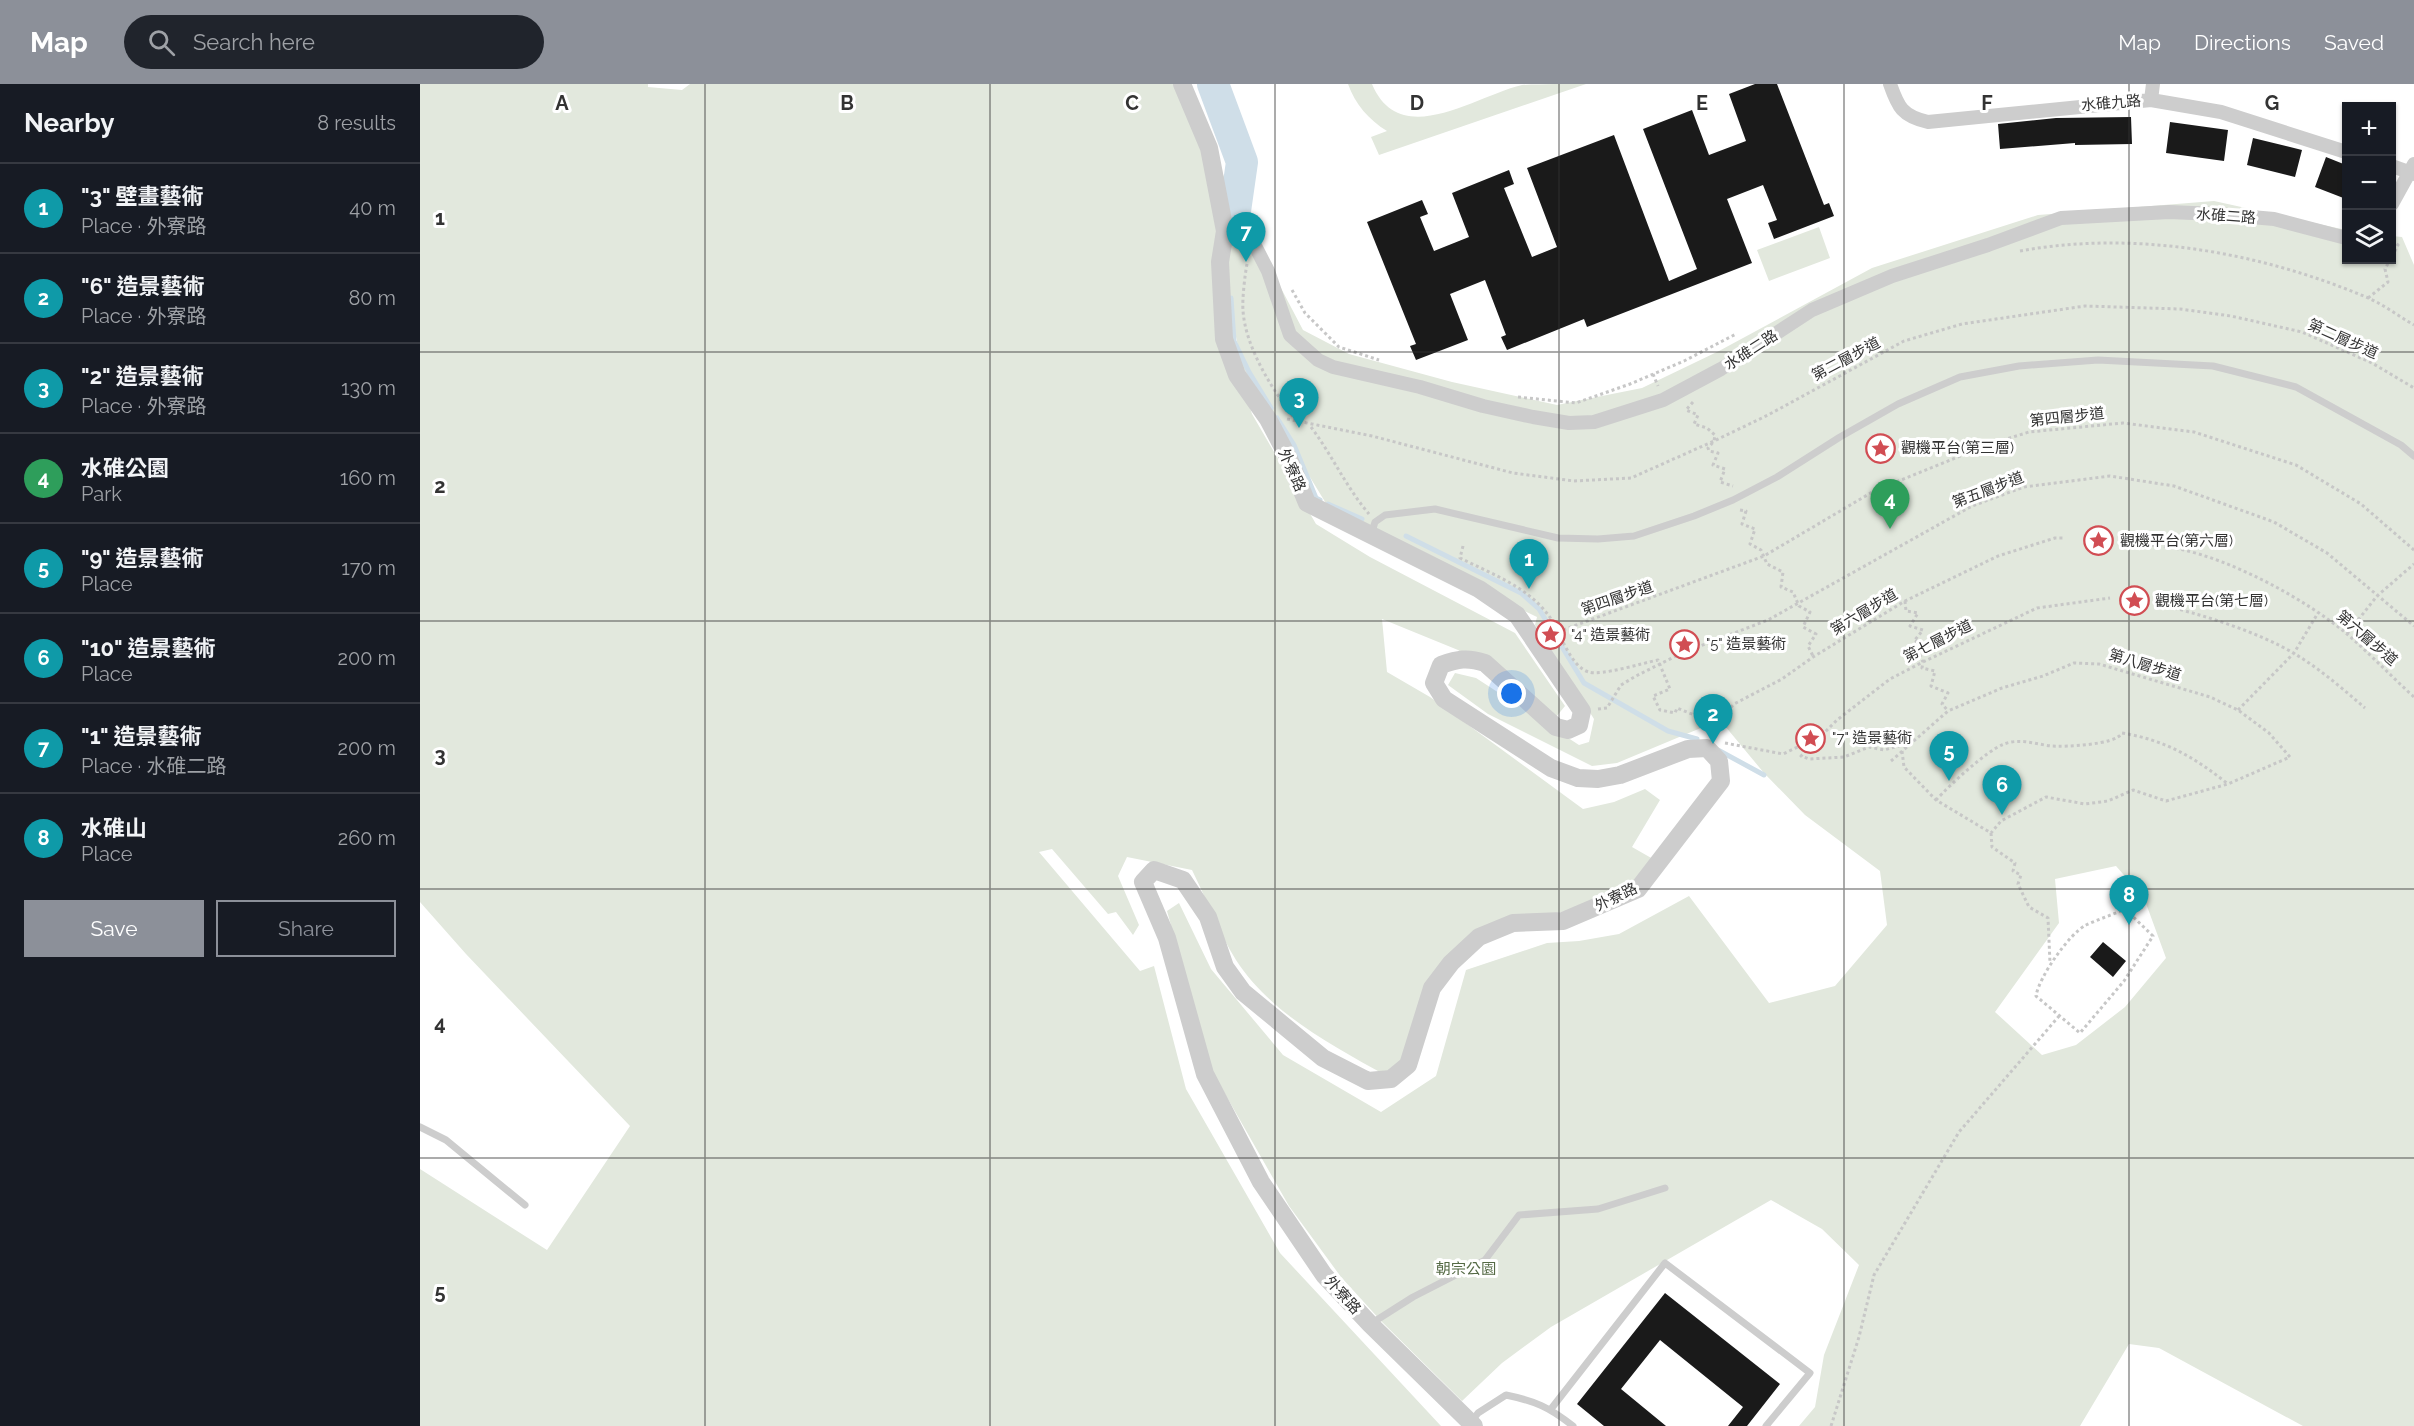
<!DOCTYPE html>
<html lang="en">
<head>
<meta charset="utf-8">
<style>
	body { margin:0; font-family:Raleway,"Noto Sans TC",sans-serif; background:#20242c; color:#f1f3f6 }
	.controls { position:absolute; right:18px; top:18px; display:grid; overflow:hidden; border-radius:0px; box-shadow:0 2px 4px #0004 }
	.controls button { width:54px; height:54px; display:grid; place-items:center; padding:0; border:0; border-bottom:2px solid #363941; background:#171b24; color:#f1f3f6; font:30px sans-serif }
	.you { position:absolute; left:1092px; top:610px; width:21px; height:21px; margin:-15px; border:4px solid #fff; border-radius:50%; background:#1a73e8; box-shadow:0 0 0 9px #1a73e833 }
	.badge { display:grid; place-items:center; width:39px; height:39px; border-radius:50%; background:#8c9099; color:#fff; font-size:20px; font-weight:700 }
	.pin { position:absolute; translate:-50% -50px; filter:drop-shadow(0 2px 3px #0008) }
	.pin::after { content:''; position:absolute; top:32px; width:21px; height:18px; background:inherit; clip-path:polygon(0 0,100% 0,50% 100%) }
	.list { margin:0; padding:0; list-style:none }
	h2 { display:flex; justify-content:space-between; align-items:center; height:78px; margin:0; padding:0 24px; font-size:26px }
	h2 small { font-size:20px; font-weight:400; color:#9ea1a6 }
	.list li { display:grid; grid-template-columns:39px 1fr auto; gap:18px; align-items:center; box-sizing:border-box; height:90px; padding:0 24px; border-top:2px solid #363941 }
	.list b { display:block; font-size:22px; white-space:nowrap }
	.list p { margin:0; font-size:20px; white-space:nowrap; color:#9ea1a6 }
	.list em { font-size:20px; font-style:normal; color:#9ea1a6 }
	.actions { display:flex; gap:12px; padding:18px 24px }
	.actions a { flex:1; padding:14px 0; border:2px solid #8c9099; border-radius:0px; text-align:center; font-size:21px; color:#8c9099 }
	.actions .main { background:#8c9099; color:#fff }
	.icon { flex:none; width:33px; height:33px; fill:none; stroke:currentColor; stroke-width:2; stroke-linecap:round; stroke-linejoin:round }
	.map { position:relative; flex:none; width:1994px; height:1342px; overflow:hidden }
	header { display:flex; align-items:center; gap:36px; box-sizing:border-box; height:84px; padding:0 30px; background:#8c9099; color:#fff }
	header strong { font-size:28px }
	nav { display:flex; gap:33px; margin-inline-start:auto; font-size:21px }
	.search { width:420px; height:54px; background:#20242c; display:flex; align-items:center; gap:15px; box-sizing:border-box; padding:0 21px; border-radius:33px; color:#9ea1a6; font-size:22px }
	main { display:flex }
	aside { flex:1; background:#171b24 }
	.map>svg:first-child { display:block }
	.green { fill:#e2e8dd; fill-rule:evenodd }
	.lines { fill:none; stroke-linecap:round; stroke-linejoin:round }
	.stream { stroke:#cfdee8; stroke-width:5 }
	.river { stroke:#cfdee8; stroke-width:32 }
	.building { fill:#1a1a1a }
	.path { stroke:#c7c7c7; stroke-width:3; stroke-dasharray:3 3; stroke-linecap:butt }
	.service { stroke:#cdcdcd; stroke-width:7 }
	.minor { stroke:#cdcdcd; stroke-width:14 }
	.tertiary { stroke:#cdcdcd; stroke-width:18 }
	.grid { fill:none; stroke:#333; stroke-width:1.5; stroke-opacity:0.55 }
	.labels { text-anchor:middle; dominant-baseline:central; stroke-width:6; stroke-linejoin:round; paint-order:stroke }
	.street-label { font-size:15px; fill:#333; stroke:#fff }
	.poi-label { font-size:15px; fill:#333; stroke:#fff; text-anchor:start }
	.park-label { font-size:15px; fill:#556a45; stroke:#fff }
	.grid-label { font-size:20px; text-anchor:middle; font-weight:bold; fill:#333; stroke:#fff; stroke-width:6; stroke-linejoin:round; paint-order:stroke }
</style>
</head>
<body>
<header>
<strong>Map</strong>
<div class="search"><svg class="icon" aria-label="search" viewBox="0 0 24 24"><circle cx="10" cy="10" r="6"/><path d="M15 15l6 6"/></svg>Search here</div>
<nav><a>Map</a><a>Directions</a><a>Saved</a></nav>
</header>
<main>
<aside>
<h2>Nearby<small>8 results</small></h2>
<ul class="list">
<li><span class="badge" style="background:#0f9aa8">1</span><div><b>&quot;3&quot; 壁畫藝術</b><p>Place · 外寮路</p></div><em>40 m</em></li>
<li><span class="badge" style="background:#0f9aa8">2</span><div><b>&quot;6&quot; 造景藝術</b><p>Place · 外寮路</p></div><em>80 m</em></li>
<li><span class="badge" style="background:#0f9aa8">3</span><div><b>&quot;2&quot; 造景藝術</b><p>Place · 外寮路</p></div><em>130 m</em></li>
<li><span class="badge" style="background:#2e9e5b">4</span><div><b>水碓公園</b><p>Park</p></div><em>160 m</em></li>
<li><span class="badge" style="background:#0f9aa8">5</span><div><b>&quot;9&quot; 造景藝術</b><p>Place</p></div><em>170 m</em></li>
<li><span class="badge" style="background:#0f9aa8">6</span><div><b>&quot;10&quot; 造景藝術</b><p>Place</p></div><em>200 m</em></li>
<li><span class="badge" style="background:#0f9aa8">7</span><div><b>&quot;1&quot; 造景藝術</b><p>Place · 水碓二路</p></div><em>200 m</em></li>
<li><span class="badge" style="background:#0f9aa8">8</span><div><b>水碓山</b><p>Place</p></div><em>260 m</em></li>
</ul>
<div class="actions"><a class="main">Save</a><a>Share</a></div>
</aside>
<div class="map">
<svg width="1994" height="1342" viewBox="0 0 1994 1342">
	<rect width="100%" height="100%" fill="#fff"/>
	<path class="green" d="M0,0H228V3L262,6L270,0H762L804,93L803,161L831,147L883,246L929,270L1032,298L1137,321L1222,304L1299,267L1452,184L1618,131L1794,117L1926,146V176H1972V152L1982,153L1994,181V1342H1883L1739,1264L1709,1260L1660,1342H1379L1395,1323L1404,1271L1439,1181L1402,1145L1351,1116L1131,1243L1082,1279L1042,1317L962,1238L921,1193L869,1122L792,987L747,827L759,819L791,885L863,971L961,1028L1016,992L1046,886L1127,859L1159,857L1199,850L1269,812L1349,919L1415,902L1467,841L1460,787L1385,731L1344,689L1300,636L1197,679L1172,682L1068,630L1028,601L1035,589L1056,594L1159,661L1169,658L1174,635L1115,541L1117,533L986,469L907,421L822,282L803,189L801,235L832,330L896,440L950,473L1095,549L1145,622L1136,633L1038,566L962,535L967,588L1010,613L1163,725L1194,718L1225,705L1240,716L1212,763L1240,779L1218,805L1172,823L1076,839L1022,885L998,971L967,992C913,962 851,930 816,876C800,851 786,814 772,786L707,773L698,792L719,841L713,851L696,828L688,830L632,765L619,768L720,887L734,882L766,1005L860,1169L1021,1342H0V1085L127,1166L210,1042L46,870L0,818ZM1696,782L1724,814L1746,874L1705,923L1656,961L1622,971L1575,928L1639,839L1635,795Z
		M928,0H952C980,67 1055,12 1102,1C1120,0 1148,0 1166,0L959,71L951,53L967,47C949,36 935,20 928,0Z
		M1399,143L1410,174L1349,197L1337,166Z"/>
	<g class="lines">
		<path class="stream" d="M811,214L814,257L829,288L851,324
			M857,334L874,361L896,414L900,416
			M908,420L942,435
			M986,452L1101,509L1119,525L1164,599L1248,647L1277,655
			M1298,666L1344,691"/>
		<path class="river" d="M793,0L822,78L815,127"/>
	</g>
	<path class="building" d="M1335,0H1357L1404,121L1409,119L1414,132L1354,155L1348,139L1357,136L1343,101L1307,115L1332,179L1167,243L1164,235L1087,266L1081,253L1086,251L1065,196L1030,210L1048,256L996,276L990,262L996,260L947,138L1002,116L1008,130L1000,133L1014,167L1049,153L1032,109L1089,86L1094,100L1084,104L1112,173L1137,163L1107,84L1194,51L1249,197L1277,185L1223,45L1272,26L1289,71L1326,57L1309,10Z
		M1711,33L1712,60L1655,61V59L1580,65L1578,40L1636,34Z
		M1750,38L1808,46L1804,77L1746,69Z
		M1833,54L1882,66L1875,93L1827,81Z
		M1906,73L1926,81V115L1895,103Z
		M1683,858L1706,877L1693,893L1670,873Z
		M1245,1209L1360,1300L1327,1342H1308L1323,1323L1240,1256L1201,1305L1246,1342H1184L1157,1320Z"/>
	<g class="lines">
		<path class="path" d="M1972,156L1978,161L1972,173
			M1600,167C1715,146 1839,168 1946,213C1963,220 1978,232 1994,241
			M827,180C825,190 822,216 823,226C825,263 853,307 875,335
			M872,206L885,229L919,263L959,276
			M1948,214L1968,198L1965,185L1970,176
			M1233,290L1238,302
			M1098,313L1156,319L1210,300L1264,277L1316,250
			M1273,318L1266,326L1278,331L1274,340L1287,344L1295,351L1294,357L1288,364L1289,367L1298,369L1293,381L1305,385L1300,398L1313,402
			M867,335L952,352L1093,389L1154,397L1211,394L1294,357L1348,331L1484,257L1542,240L1665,222L1760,225L1811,232L1882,248L1952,279L1994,304
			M891,343C912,371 926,403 949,430
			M1320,426L1326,427L1322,440L1335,445L1330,460L1341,466L1347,480L1363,488L1361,503L1373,508L1379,522L1390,528L1383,543L1396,550L1388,562L1393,572
			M1714,459C1729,461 1745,462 1759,465C1813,476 1885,515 1927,550C1950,570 1971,592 1994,613
			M1043,462L1040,474C1072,490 1108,503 1129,532C1140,547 1150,583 1169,588C1181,592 1223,579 1238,576L1250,605L1233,612L1240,626L1255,629L1257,624L1284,635L1292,649
			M1485,517L1486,527L1498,529L1490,542L1503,546L1494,557L1506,561L1499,569L1503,578L1502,584L1515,587L1511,602L1528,609L1522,620L1528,627
			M1737,520C1778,529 1839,548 1875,570C1900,585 1923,605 1945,624
			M1132,550L1344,472L1454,407L1570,360L1609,348L1703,339L1774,348L1876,381L1941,420L1994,466
			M1927,550L1957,512L1994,480
			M1178,625L1187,624L1201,601L1216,592L1262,569L1348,536L1552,422L1604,403L1690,392L1754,402L1854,438L1907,469L1994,542
			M1818,626L1874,569L1898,529
			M1290,645L1314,620L1362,595L1393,573L1485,517L1578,472L1635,454H1644
			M1305,659L1363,670L1386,659L1391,662
			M1486,663L1482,661L1464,666L1449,663L1424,673L1389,675L1381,672L1417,636L1470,595L1503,578L1617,524L1690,514
			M1482,667L1484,683L1516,716L1571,749
			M1471,677L1528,627L1582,604L1623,592L1654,579L1679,580L1790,613L1818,626L1849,649L1870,673L1808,700L1746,717L1713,706L1688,717L1665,720L1626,713L1581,737L1571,749
			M1516,716C1530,701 1566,667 1584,660C1600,654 1615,660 1631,662C1644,663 1696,661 1702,649C1745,656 1774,673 1808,700
			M1571,749L1572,763L1595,779L1593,787L1601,791L1598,800L1609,823L1628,834L1630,879
			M1705,825L1733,852L1704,897L1660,949L1616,912C1619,893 1649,850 1666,841C1679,835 1692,831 1705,825Z
			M1411,1342L1439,1253L1454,1191L1539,1048L1640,931"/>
		<path class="service" d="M951,451L955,438L965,431L1015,425L1138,454L1178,455L1214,452L1274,432L1313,416L1357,393L1420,353L1478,320L1540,293L1599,282L1678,276L1793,282L1876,303L1981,361L1994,372
			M0,1043L26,1056L105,1121
			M952,1239L993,1213L1065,1176L1099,1131L1178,1125L1245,1104
			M1131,1325L1245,1179L1390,1289L1346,1342
			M1052,1337L1058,1329L1086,1311C1115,1317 1129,1323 1153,1342"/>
		<path class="minor" d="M1470,0C1478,23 1482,32 1508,38L1731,16L1801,28L1926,68
			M1731,16L1733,0
			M1972,82L1994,90
			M1972,120L1994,80
			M805,147L831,154L848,187L870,251L898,276L913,283L1000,303L1063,322L1113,333L1149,339L1174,338L1243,316L1301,285L1392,226L1472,192L1568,161L1641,134L1749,128L1797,130L1854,135L1926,154"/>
		<path class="tertiary" d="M762,0L789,64L805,147L800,178L804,255L817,291L848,335L869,375L887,419L1059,505L1097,531L1162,627L1159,641L1148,646L1136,643L1065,579C1047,573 1038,575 1021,581L1014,599L1024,615L1131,684L1158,694L1178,695L1200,691L1268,665L1287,664L1299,677L1301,697L1218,805L1143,837L1093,839L1059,853L1031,879L1012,904L988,981L971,995L948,997L903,974L823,908L805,883L788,833L763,796L734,786L723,798L747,854L785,990L841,1098L904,1191L950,1240L1054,1342"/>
	</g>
	<path class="grid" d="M285,0V1342M570,0V1342M855,0V1342M1139,0V1342M1424,0V1342M1709,0V1342M0,268H1994M0,537H1994M0,805H1994M0,1074H1994"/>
	<defs>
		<symbol id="sight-ring" viewBox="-11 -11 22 22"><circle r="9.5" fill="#fff" stroke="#d14d53" stroke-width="1.5"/><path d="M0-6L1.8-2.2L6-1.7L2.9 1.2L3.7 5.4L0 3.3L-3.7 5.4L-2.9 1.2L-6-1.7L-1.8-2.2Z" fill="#d14d53"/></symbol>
	</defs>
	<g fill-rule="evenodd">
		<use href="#sight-ring" x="1444" y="348" width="33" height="33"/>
		<use href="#sight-ring" x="1662" y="440" width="33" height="33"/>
		<use href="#sight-ring" x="1698" y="500" width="33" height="33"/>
		<use href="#sight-ring" x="1114" y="534" width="33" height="33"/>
		<use href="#sight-ring" x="1248" y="544" width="33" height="33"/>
		<use href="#sight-ring" x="1374" y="638" width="33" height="33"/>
	</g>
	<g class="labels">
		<g class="street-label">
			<text transform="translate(1691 19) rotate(-5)">水碓九路</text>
			<text transform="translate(1806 132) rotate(4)">水碓二路</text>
			<text transform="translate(1923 255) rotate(24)">第二層步道</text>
			<text transform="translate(1331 266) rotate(-33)">水碓二路</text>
			<text transform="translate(1426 275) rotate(-28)">第二層步道</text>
			<text transform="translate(1647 333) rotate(-6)">第四層步道</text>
			<text transform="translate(872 386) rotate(66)">外寮路</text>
			<text transform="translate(1568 406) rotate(-21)">第五層步道</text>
			<text transform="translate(1197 514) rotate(-19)">第四層步道</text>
			<text transform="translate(1444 528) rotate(-31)">第六層步道</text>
			<text transform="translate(1947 554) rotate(41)">第六層步道</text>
			<text transform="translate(1518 557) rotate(-27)">第七層步道</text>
			<text transform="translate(1725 581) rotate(17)">第八層步道</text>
			<text transform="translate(1196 813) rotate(-26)">外寮路</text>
			<text transform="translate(923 1211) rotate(48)">外寮路</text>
		</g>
		<g class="poi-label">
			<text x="1481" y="364">觀機平台(第三層)</text>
			<text x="1700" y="457">觀機平台(第六層)</text>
			<text x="1735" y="517">觀機平台(第七層)</text>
			<text x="1151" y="551">"4" 造景藝術</text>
			<text x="1286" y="560">"5" 造景藝術</text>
			<text x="1412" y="654">"7" 造景藝術</text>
		</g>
		<g class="park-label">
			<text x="1046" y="1185">朝宗公園</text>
		</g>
	</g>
	<g class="grid-label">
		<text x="142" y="26">A</text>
		<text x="427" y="26">B</text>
		<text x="712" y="26">C</text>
		<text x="997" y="26">D</text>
		<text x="1282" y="26">E</text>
		<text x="1567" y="26">F</text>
		<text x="1852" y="26">G</text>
		<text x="20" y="141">1</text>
		<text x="20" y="409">2</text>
		<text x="20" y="678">3</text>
		<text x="20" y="946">4</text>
		<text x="20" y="1215">5</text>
	</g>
</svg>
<div class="controls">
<button>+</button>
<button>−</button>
<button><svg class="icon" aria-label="layers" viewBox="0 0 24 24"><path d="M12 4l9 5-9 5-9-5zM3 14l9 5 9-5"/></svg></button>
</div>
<div class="you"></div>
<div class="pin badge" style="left:1109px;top:505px;background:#0f9aa8">1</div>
<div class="pin badge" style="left:1293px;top:660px;background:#0f9aa8">2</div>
<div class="pin badge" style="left:879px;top:344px;background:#0f9aa8">3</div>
<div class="pin badge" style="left:1470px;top:445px;background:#2e9e5b">4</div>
<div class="pin badge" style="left:1529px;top:697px;background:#0f9aa8">5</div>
<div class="pin badge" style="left:1582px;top:731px;background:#0f9aa8">6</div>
<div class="pin badge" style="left:826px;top:178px;background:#0f9aa8">7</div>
<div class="pin badge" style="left:1709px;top:841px;background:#0f9aa8">8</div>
</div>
</main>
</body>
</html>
